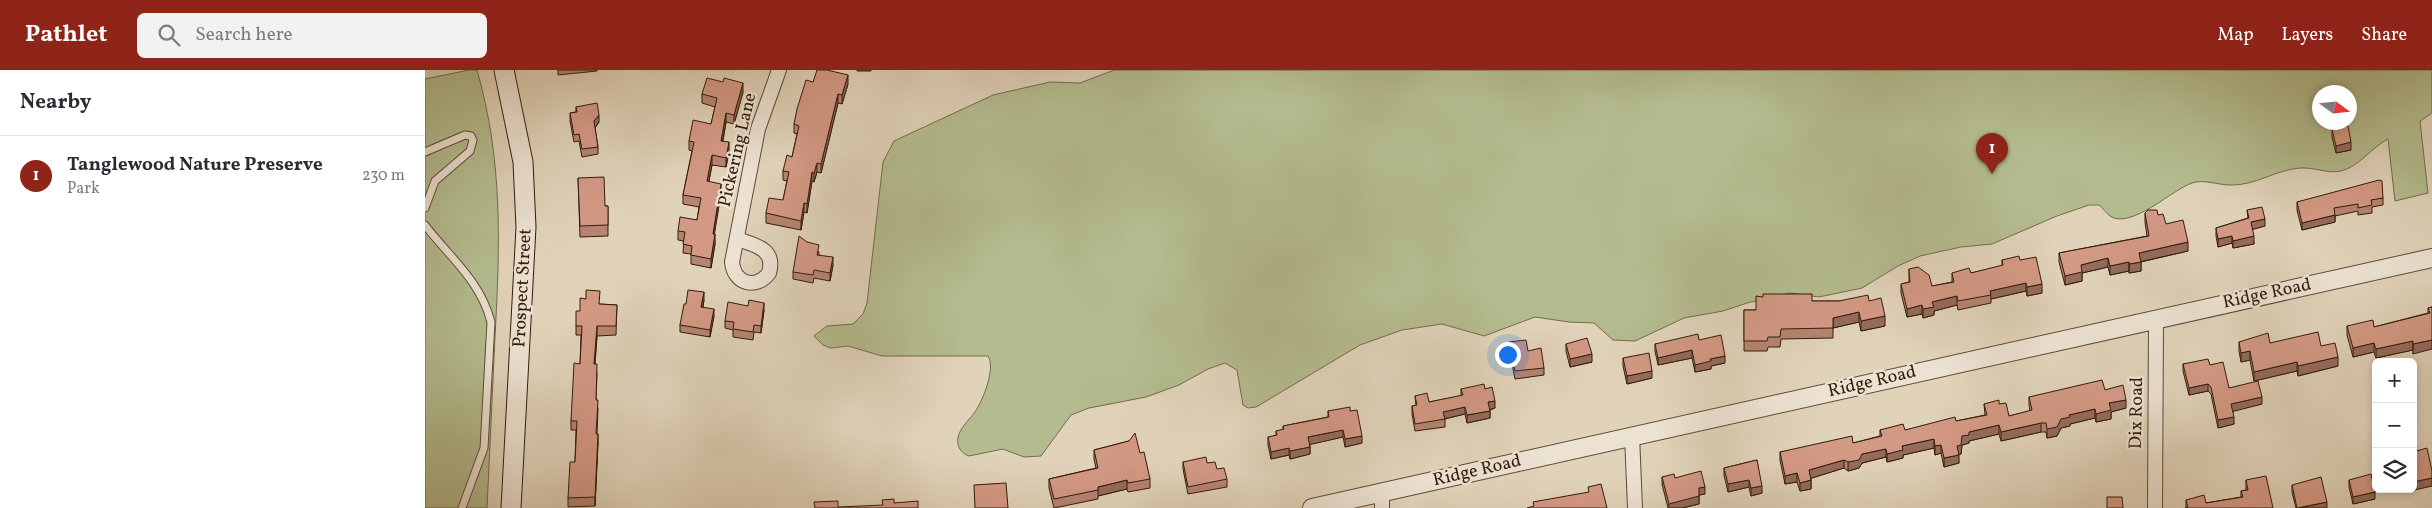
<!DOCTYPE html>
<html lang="en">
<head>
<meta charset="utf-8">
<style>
	body { margin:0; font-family:Vollkorn,serif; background:#f2f2f3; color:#2b2b33 }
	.controls { position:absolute; right:15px; bottom:15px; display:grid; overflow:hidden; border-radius:8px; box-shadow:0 2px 8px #0003 }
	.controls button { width:45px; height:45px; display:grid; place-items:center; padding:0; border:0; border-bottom:1px solid #e1e1e2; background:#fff; color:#2b2b33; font:25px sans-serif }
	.compass { position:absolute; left:1887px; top:15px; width:45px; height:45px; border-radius:50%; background:#fff; box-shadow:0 2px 8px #0003; rotate:105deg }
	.you { position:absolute; left:1082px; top:284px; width:18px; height:18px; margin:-12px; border:4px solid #fff; border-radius:50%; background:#1a73e8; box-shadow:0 0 0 8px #1a73e833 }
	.badge { display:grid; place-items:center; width:32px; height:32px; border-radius:50%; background:#8f2418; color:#fff; font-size:16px; font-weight:700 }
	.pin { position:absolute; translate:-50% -41px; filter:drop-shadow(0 1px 2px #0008) }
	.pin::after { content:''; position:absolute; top:26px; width:18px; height:15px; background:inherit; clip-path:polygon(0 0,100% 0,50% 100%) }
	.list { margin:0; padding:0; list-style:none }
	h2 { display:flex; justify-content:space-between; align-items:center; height:65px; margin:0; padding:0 20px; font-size:21px }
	h2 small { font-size:16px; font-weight:400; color:#7c7c81 }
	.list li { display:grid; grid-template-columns:32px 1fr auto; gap:15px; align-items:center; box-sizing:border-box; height:80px; padding:0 20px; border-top:1px solid #e1e1e2 }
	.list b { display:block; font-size:19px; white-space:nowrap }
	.list p { margin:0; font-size:16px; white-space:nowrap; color:#7c7c81 }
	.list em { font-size:16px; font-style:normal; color:#7c7c81 }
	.icon { flex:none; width:28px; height:28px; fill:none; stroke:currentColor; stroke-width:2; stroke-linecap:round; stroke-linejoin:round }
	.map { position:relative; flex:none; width:2007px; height:438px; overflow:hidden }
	header { display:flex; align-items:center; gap:30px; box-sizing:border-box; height:70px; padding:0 25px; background:#8f2418; color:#fff }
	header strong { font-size:24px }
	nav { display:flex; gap:28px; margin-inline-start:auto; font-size:18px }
	.search { width:350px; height:45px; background:#f2f2f3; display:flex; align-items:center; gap:12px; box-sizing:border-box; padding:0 18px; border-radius:8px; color:#7c7c81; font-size:19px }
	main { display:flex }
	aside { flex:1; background:#fff }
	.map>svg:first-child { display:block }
	.green { fill:#b4bc8f; stroke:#736c4c; fill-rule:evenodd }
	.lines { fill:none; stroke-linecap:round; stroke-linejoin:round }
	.service-casing { stroke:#5e4a35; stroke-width:9 }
	.minor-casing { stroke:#5e4a35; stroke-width:16 }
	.tertiary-casing { stroke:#5e4a35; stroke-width:20 }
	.secondary-casing { stroke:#321c09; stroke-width:21 }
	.service { stroke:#ece2d2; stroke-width:7 }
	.minor { stroke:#ece2d2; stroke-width:14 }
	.tertiary { stroke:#ece2d2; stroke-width:18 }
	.secondary { stroke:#ece2d2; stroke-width:19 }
	.wall { fill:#b68472; stroke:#321c09 }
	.shaded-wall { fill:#946b5d; stroke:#321c09 }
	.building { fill:#d49985; stroke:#321c09 }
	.labels { text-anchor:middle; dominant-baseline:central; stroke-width:5; stroke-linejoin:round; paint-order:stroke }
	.street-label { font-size:18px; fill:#321c09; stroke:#ece2d2 }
</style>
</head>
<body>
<header>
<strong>Pathlet</strong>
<div class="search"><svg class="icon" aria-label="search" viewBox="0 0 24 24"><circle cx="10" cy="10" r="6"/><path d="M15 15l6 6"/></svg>Search here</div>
<nav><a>Map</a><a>Layers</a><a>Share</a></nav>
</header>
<main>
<aside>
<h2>Nearby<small></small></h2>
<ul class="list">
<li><span class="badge">1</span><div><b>Tanglewood Nature Preserve</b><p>Park</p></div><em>230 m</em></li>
</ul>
</aside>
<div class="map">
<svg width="2007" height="438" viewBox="0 0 2007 438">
	<rect width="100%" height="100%" fill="#e1d3ba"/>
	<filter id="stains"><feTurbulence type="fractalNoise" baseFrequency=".004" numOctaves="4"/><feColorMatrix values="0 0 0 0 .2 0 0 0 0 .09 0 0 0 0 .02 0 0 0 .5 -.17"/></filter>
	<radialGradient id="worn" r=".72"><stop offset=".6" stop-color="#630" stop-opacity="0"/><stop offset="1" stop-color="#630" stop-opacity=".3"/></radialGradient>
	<path class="green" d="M44,0H52C78,91 75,174 70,267C67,324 65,381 62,438H0V9Z
		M689,0H2007V43L1995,51L2003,123L1970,131L1963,69C1946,78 1935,96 1916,101C1904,104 1888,97 1875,98C1850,100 1830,116 1805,115C1793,115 1779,109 1767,113C1748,119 1706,160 1685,146C1681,143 1678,138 1674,135H1664L1632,146L1567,174L1536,177L1495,186L1473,196L1437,218L1394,227L1365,223L1322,233L1298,241L1259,248L1210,271L1188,270L1169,253L1144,252L1110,247L1059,266L1017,254L977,260L935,275L831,337L823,338L818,335L812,300L800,293L783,299L754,315L721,327L664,338L646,345L616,386L599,387L578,379L544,386C535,383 530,374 534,364C537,356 545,349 550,342C558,330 571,298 563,286H457L423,276L406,278L398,275L389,266L402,256L428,254L438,244L442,233L458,92L469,71L568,25L625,12L655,13ZM1894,22H1924V52H1894Z"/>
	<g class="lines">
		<defs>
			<path id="service" d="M0,82L40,65L46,66L48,70L45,81L10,111L0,138
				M0,155C25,188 55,210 66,252L59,378L37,438"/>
			<path id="minor" d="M312,169C330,175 351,179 344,203C331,220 309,214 307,192L333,59L354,0
				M1207,365L1210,438
				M957,438V423
				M1730,438L1731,249"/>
			<path id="tertiary" d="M887,438L2007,188"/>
			<path id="secondary" d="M79,0L98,92L101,157L86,438"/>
		</defs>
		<use href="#service" class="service-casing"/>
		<use href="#minor" class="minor-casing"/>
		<use href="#tertiary" class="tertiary-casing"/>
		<use href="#secondary" class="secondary-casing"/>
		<use href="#service" class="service"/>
		<use href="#minor" class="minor"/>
		<use href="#tertiary" class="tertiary"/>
		<use href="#secondary" class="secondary"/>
	</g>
	<path class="wall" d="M133,0H172V1L133,5Z
		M432,0H446V1H432Z
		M423,14L417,34L413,33L396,103L392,102L389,112L387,111L382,143L379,142L376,160L341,153V143L358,130L362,111L358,110V101L367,87L372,64L369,63V54Z
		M318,22L309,54L301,52L298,71L304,82L301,97L287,95L284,111L296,123L289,164L290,174L286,198L266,194V184L258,183L259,171L253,170V161L272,150L274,137L258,134V125L267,81L264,80V71L286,54L290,37L277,33V24Z
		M151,37L174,52L170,58L173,77V84L157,87L154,71L149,72L145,51V43L151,42Z
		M1907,59L1926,80L1911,83L1907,67Z
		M153,108L180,136H183V166L155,167Z
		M1958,128V135L1947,137V143L1933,145V141L1910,146V152L1877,160L1872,140V132Z
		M1822,140L1840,156L1827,159L1829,174L1808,178L1807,173L1793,177L1791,166V158L1823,148Z
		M1720,143L1733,145L1741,154L1763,181L1716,192V201L1704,203V201L1685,205L1683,197L1657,203V211L1640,215L1634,192V183L1722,166L1720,152Z
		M382,172L394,182V185L408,195L405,211L389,208L388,213L368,209V202Z
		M1577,190H1595L1617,223L1602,226L1601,221L1566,229V233L1533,240L1532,235L1509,241V245L1498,248L1497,244L1482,247L1476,223V214L1484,212V199L1507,216L1527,212V203H1546L1577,196Z
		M1338,227L1387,231H1444L1460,256L1436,261L1434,252L1408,258V268L1356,269L1355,277H1343L1342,281H1319V240H1331Z
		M279,230L278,237L289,246L285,267L255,262V255L261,234Z
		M174,234L192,235L191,265L172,266L170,294L172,304L171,330L173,339L172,364L173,373L170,436L143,437V428L150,392L151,360H146V351L155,294L156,265H151V256L155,241Z
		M2007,237L1988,284V280L1951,288L1949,282L1928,287L1922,265V256L1949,257L2003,243V238Z
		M339,240L336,263L329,262L328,270L308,267V260L300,258V251Z
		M1274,270L1300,293L1286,296V299L1270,302L1267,288L1233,295L1230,281V274Z
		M1084,272L1103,281L1119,298V305L1090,309L1084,279Z
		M1814,272L1845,273L1896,276L1913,296L1873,306L1872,301L1829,311L1825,290L1816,292L1814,281Z
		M1141,274L1167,292L1145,297L1141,281Z
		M1198,288L1227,308L1202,314L1198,296Z
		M1758,294L1785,295L1804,318L1837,334L1807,341L1809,354L1793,358L1786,324L1783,321L1764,325L1758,301Z
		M1036,319H1060L1070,338L1065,340V348L1042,353L1040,344L1020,349V357L990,361L987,344V336H991L990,326L1004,332L1036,326Z
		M1680,320L1701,338L1686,342V349L1671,352L1670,348L1645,354V356L1636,358L1632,366L1622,368L1621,362H1616L1576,371L1574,364L1544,371V373L1537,375L1536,384H1533L1534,393L1519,397L1516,383L1510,385L1509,378L1478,385V388L1462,392L1461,387L1437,393L1434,398L1423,401L1419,398L1386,408V419L1375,421L1372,412L1360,414L1355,390V382L1428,373L1455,366V360H1480L1531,351L1560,345L1559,334H1574L1584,346L1605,341L1604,335V327Z
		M903,341H925L937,373L920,377L918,367L885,374V384L865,389L864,385L846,389L843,375V367L851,366V361L858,360V356L903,347Z
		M704,371L715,383L725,409V418L703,422L702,419L673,426V429L629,438L624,418V409L671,398L669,389V380Z
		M1332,390L1337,423L1326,426L1324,417L1303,422L1299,405V398Z
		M758,392L782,393L792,399L802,409V417L763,424L758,399Z
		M1951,402L1950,422L1948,410V403Z
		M1237,407L1250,408L1280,424L1274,425V434L1257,438H1243L1237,414Z
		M1821,410L1848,438H1761V430L1781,433L1816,427V421L1821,420Z
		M1924,410L1950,429L1928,434L1924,417Z
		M1867,415L1902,438H1871L1867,422Z"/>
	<path class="shaded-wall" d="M423,5V14L417,34V25Z
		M318,13V22L309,54V45Z
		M413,24V33L396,103V94Z
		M301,43V52L296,80V71Z
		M174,45V52L169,59V51Z
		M304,72V82L301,97V88Z
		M1926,72V80L1911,83V76Z
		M287,85V95L282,120V111Z
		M392,93V102L389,112V103Z
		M387,102V111L382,143V134Z
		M296,114V123L288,173V164Z
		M379,133V142L376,160V151Z
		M1910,145V152L1877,160V153Z
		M1840,149V156L1826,160V152Z
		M290,164V174L286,198V189Z
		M1807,166V173L1793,177V169Z
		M1829,166V174L1808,178V171Z
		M1763,172V181L1714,192V183Z
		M408,187V195L405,211V203Z
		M1683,188V197L1657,203V211L1640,215V206L1656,195Z
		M1704,192V201L1685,205V196Z
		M1716,192V201L1704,203V194Z
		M1601,213V221L1566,229L1565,221Z
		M1617,214V223L1602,226V217Z
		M279,222V230L276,244V237Z
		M1532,226V235L1509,241V245L1498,248V239L1507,232Z
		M339,233V240L336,263V256Z
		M1497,235V244L1482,247V239Z
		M289,239V246L285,267V260Z
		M1434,242V252L1408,258V248Z
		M1460,246V256L1436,261V251Z
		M172,256V266L169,304V294Z
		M2007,270V279L1988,284V274Z
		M1988,271V280L1951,288V279Z
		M1949,273V282L1928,287V278Z
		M1267,280V288L1233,295V288Z
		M1825,281V290L1816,292V283Z
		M1167,284V292L1145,297V289Z
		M1300,286V293L1286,296V299L1270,302V295L1285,289Z
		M1913,287V296L1873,306V296Z
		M1872,292V301L1829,311V302Z
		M1227,301V308L1202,314V306Z
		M1783,314V321L1764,325V318Z
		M1837,327V334L1806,342V334Z
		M1701,330V338L1686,342V349L1671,352V344L1684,333Z
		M1070,331V338L1063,340V332Z
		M1040,337V344L1018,349V342Z
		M1670,339V348L1645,354V356L1636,358L1632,366L1622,368V359L1636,349L1644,345Z
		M1065,341V348L1042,353V345Z
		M1809,347V354L1793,358V350Z
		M1616,353V362L1576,371V362Z
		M1574,355V364L1544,371V373L1537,375L1536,384L1532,385V376L1537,366L1544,362Z
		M918,360V367L883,375V367Z
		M173,364V373L170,436V427Z
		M937,366V373L920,377V369Z
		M1509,369V378L1478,385V388L1462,392V384L1477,376Z
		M1516,375V383L1510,385V376Z
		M885,377V384L865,389V381Z
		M864,378V385L846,389V382Z
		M1461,379V387L1437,393L1434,398L1423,401V392L1437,384Z
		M1534,385V393L1519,397V388Z
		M1419,390V398L1384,409V400Z
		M1372,403V412L1360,414V406Z
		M2007,408V416L1981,422V419H1988V412Z
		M702,410V419L673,426V417Z
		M1324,410V417L1303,422V414Z
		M1386,410V419L1375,421V413Z
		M1950,414H1951V419H1961L1950,422Z
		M1337,416V423L1326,426V418Z
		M1280,417V424L1274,425V434L1257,438H1244V434L1274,418Z
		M1950,422V429L1928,434V427Z
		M1902,432V438H1875Z"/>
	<path class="building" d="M392,0H402L423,5L417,25L413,24L396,94L392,93L389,103L387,102L382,134L379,133L376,151L341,143L344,128L358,130L364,102L358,101L362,85L367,87L374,56L369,54L372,39L381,10L388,12Z
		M282,8L298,12L299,8L318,13L309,45L301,43L296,71L304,72L301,88L287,85L282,111L296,114L288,164H290L286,189L266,185L267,176L258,174L260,162L253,161L255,147L272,150L276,128L258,125L269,72L264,71L268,50L286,54L292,28L277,24Z
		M172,33L174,45L169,51L173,77L157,79L154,64L149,65L145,43L152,42L151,37Z
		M1923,56L1926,72L1911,76L1907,59Z
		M179,107L180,136H183V155L155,156L153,108Z
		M1954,110L1957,111L1958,128L1946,130L1947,135L1933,138V134L1909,138L1910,145L1877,153L1872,132Z
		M1837,137L1840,149L1826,152L1829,166L1808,171L1807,166L1793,169L1791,158L1824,148L1822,140Z
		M1723,140H1732L1733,145L1738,144L1741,154L1758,150L1763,172L1714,183L1716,192L1704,194V192L1685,196L1683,188L1656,195L1657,202L1640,206L1634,183L1724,166L1720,143Z
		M374,166L382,172L394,175L392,185L408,187L405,203L389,200L388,205L368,202Z
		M1594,186L1595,190L1611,187L1617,214L1602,217L1601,213L1565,221L1566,225L1533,231L1532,226L1507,232L1509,237L1498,239L1497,235L1482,239L1476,214L1485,212L1484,199L1493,197L1504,205L1507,216L1529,212L1527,203L1544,198L1546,203L1578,195L1577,190Z
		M161,220L175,221L174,234L192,235L191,256H172L169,294H172L171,330H173L171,364H173L170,427L143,428L145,392H150L152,351H146L149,293L155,294L157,256H151V241H155V228L161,229Z
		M263,220L279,222L276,237L289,239L285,260L255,255L259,234H261Z
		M1338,224H1387V231H1414L1443,225L1444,231L1456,228L1460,246L1436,251L1434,242L1408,248V258L1356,259L1355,267H1343L1342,271H1319V240H1331V226L1338,227Z
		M324,230L339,233L336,256L329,255L328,262L308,259L309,252L300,251L303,232L323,236Z
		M2007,237V270L1988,274V271L1951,279L1949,273L1928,278L1922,256L1948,250L1949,257L2005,243L2003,238Z
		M1893,262L1896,276L1910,273L1913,287L1873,296L1872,292L1829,302L1825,281L1816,283L1814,272L1843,263L1845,273Z
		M1273,264L1274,270L1296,265L1300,286L1285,289L1286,291L1270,295L1267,280L1233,288L1230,274Z
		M1162,268L1167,284L1145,289L1141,274Z
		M1101,270L1103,281L1116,278L1119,298L1090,301L1084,272Z
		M1224,283L1227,301L1202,306L1198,288Z
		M1783,289L1785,295L1798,292L1804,318L1833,311L1837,327L1806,334L1809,347L1793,350L1786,317L1783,314L1764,318L1758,294Z
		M1677,310L1680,320L1698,315L1701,330L1684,333L1686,340L1671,344L1670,339L1644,345L1645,347L1636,349L1632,357L1622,359L1621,353H1616L1576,362L1574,355L1544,362V365L1537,366L1536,375L1532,376L1534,385L1519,388L1516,375L1510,376L1509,369L1477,376L1478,380L1462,384L1461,379L1437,384L1434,390L1423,392L1419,390L1384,400L1386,410L1375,413L1372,403L1360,406L1355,382L1427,366L1428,373L1457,366L1455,360L1478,354L1480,360L1530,347L1531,351L1562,345L1559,334L1574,330V334L1581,333L1584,346L1607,340L1604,327Z
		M1059,314L1060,319L1067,317L1070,331L1063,332L1065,341L1042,345L1040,337L1018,342L1020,349L990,354L987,336L992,335L990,326L1002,323L1004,332L1038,325L1036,319Z
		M925,337V341L932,340L937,366L920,369L918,360L883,367L885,377L865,381L864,378L846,382L843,367L852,365L851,361L859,359L858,356L904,347L903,341Z
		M710,363L715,383L719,382L725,409L703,413L702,410L673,417V420L629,429L624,409L673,398L669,380L704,371Z
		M2002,378L2007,401V408L1988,412V392L1989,391L1988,382Z
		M781,387L782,393L790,392L792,399L799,398L802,409L763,417L758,392Z
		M1332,390L1337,416L1326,418L1324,410L1303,414L1299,398Z
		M1276,401L1280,417L1274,418V426L1244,434L1237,407L1249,404L1250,408Z
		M1951,402V414H1950L1948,403Z
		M1946,404L1950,422L1928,427L1924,410Z
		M1841,406L1848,438H1760L1763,437L1761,430L1779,425L1781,433L1818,427L1816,421L1823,420L1821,410Z
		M1896,407L1902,432L1872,438L1867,415Z
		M581,413L583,438H550L549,415Z
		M1176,414L1182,438H1102L1109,436L1108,432L1164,422L1163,417Z
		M1682,427H1697L1698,438H1682Z
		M469,429V433L493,431V438H390L389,432L413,431V437L458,435L457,430Z"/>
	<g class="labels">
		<g class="street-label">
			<text transform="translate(313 80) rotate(-77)">Pickering Lane</text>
			<text transform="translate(98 218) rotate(-87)">Prospect Street</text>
			<text transform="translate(1842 224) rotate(-12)">Ridge Road</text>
			<text transform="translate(1447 312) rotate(-13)">Ridge Road</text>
			<text transform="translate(1712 343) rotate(-89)">Dix Road</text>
			<text transform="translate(1052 401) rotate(-13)">Ridge Road</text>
		</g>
	</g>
	<rect width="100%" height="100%" filter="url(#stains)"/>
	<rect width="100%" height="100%" fill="url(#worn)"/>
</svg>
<div class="controls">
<button>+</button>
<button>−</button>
<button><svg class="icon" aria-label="layers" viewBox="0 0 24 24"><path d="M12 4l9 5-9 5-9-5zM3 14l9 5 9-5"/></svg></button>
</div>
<svg class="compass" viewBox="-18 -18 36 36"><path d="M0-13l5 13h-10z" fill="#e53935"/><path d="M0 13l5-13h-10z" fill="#7c7c81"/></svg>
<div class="you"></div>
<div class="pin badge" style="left:1567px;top:104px">1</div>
</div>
</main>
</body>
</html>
